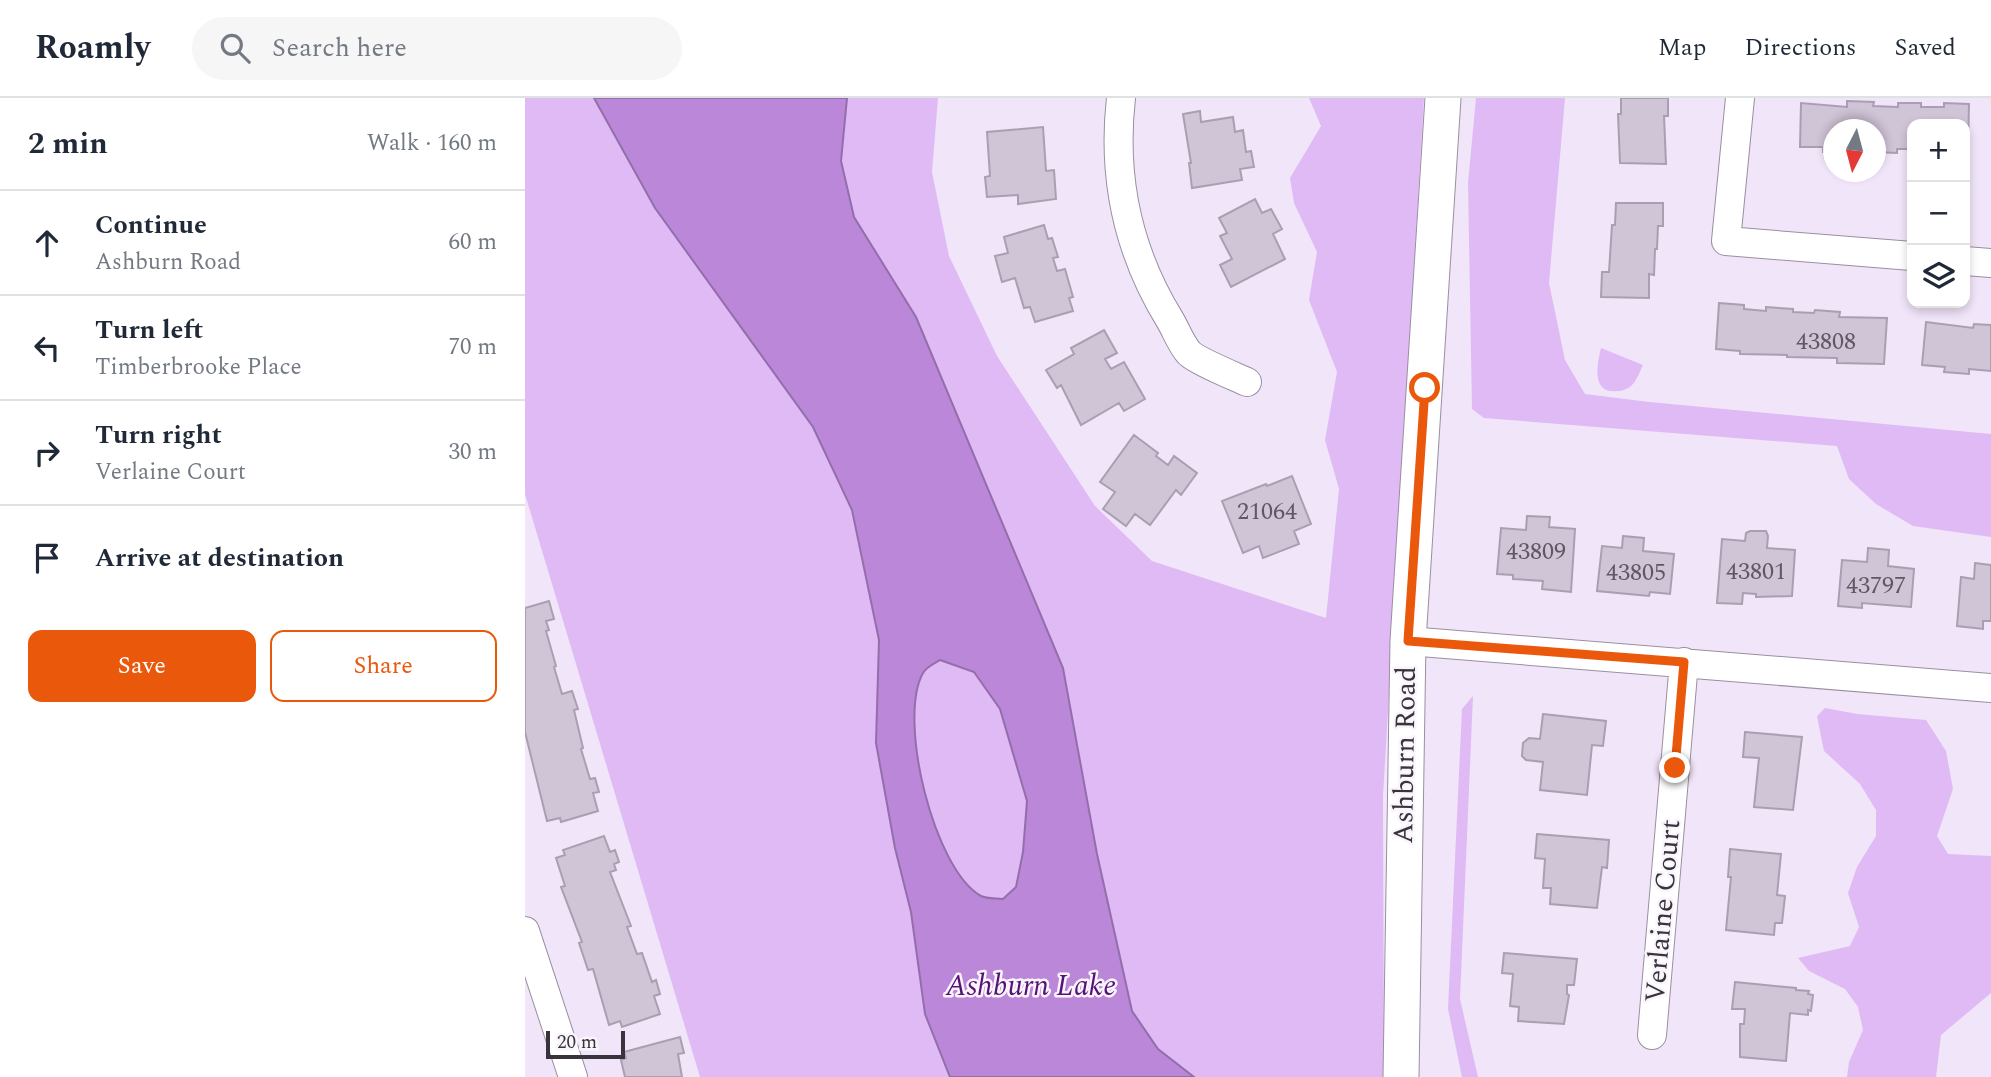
<!DOCTYPE html>
<html lang="en">
<head>
<meta charset="utf-8">
<style>
	body { margin:0; font-family:Spectral,serif; background:#f6f6f7; color:#1f2937 }
	.controls { position:absolute; right:21px; top:21px; display:grid; overflow:hidden; border-radius:14px; box-shadow:0 4px 10px #0003 }
	.controls button { width:63px; height:63px; display:grid; place-items:center; padding:0; border:0; border-bottom:2px solid #e0e1e3; background:#fff; color:#1f2937; font:35px sans-serif }
	.compass { position:absolute; left:1298px; top:21px; width:63px; height:63px; border-radius:50%; background:#fff; box-shadow:0 4px 10px #0003; rotate:186deg }
	.scale { position:absolute; left:21px; bottom:18px; width:79px; box-sizing:border-box; padding-left:7px; border:4px solid #39343c; border-top:0; font-size:19px; line-height:24px; white-space:nowrap; color:#39343c; -webkit-text-stroke:5px #faf5fd; paint-order:stroke }
	.stop { position:absolute; width:21px; height:21px; margin:-16px; border:5px solid #ea580c; border-radius:50%; background:#fff }
	.stop.end { background:#ea580c; border-color:#fff; box-shadow:0 2px 7px #0008 }
	.list { margin:0; padding:0; list-style:none }
	h2 { display:flex; justify-content:space-between; align-items:center; height:91px; margin:0; padding:0 28px; font-size:30px }
	h2 small { font-size:23px; font-weight:400; color:#747a83 }
	.list li { display:grid; grid-template-columns:46px 1fr auto; gap:21px; align-items:center; box-sizing:border-box; height:105px; padding:0 28px; border-top:2px solid #e0e1e3 }
	.list b { display:block; font-size:26px; white-space:nowrap }
	.list p { margin:0; font-size:23px; white-space:nowrap; color:#747a83 }
	.list em { font-size:23px; font-style:normal; color:#747a83 }
	.actions { display:flex; gap:14px; padding:21px 28px }
	.actions a { flex:1; padding:16px 0; border:2px solid #ea580c; border-radius:14px; text-align:center; font-size:24px; color:#ea580c }
	.actions .main { background:#ea580c; color:#fff }
	.icon { flex:none; width:38px; height:38px; fill:none; stroke:currentColor; stroke-width:2; stroke-linecap:round; stroke-linejoin:round }
	.map { position:relative; flex:none; width:1466px; height:979px; overflow:hidden }
	header { display:flex; align-items:center; gap:42px; box-sizing:border-box; height:98px; padding:0 35px; background:#fff; border-bottom:2px solid #e0e1e3 }
	header strong { font-size:33px }
	nav { display:flex; gap:38px; margin-inline-start:auto; font-size:24px }
	.search { width:490px; height:63px; background:#f6f6f7; display:flex; align-items:center; gap:18px; box-sizing:border-box; padding:0 24px; border-radius:38px; color:#747a83; font-size:26px }
	main { display:flex }
	aside { flex:1; background:#fff }
	.map>svg:first-child { display:block }
	.green { fill:#dfbaf5 }
	.water { fill:#bb87d9; stroke:#946eaa; stroke-width:2; fill-rule:evenodd }
	.building { fill:#d0c4d7; stroke:#aa9fb1; stroke-width:2 }
	.lines { fill:none; stroke-linecap:round; stroke-linejoin:round }
	.minor-casing { stroke:#9a8fa1; stroke-width:30 }
	.major-casing { stroke:#9a8fa1; stroke-width:37 }
	.minor { stroke:#fff; stroke-width:28 }
	.major { stroke:#fff; stroke-width:35 }
	.route { stroke:#ea580c; stroke-width:9 }
	.labels { text-anchor:middle; dominant-baseline:central; stroke-width:5; stroke-linejoin:round; paint-order:stroke }
	.number-label { font-size:24px; fill:#5f5863 }
	.street-label { font-size:28px; fill:#39343c; stroke:#faf5fd }
	.water-label { font-size:30px; font-style:italic; fill:#571275; stroke:#faf5fd }
</style>
</head>
<body>
<header>
<strong>Roamly</strong>
<div class="search"><svg class="icon" aria-label="search" viewBox="0 0 24 24"><circle cx="10" cy="10" r="6"/><path d="M15 15l6 6"/></svg>Search here</div>
<nav><a>Map</a><a>Directions</a><a>Saved</a></nav>
</header>
<main>
<aside>
<h2>2 min<small>Walk · 160 m</small></h2>
<ul class="list">
<li><svg class="icon" aria-label="ahead" viewBox="0 0 24 24"><path d="M12 20V5M6 11l6-6 6 6"/></svg><div><b>Continue</b><p>Ashburn Road</p></div><em>60 m</em></li>
<li><svg class="icon" aria-label="left" viewBox="0 0 24 24"><path d="M17 20v-9H6M10 6l-5 5 5 5"/></svg><div><b>Turn left</b><p>Timberbrooke Place</p></div><em>70 m</em></li>
<li><svg class="icon" aria-label="right" viewBox="0 0 24 24"><path d="M7 20v-9h11M14 6l5 5-5 5"/></svg><div><b>Turn right</b><p>Verlaine Court</p></div><em>30 m</em></li>
<li><svg class="icon" aria-label="arrive" viewBox="0 0 24 24"><path d="M6 21V4h12l-3 4 3 4H6"/></svg><div><b>Arrive at destination</b></div></li>
</ul>
<div class="actions"><a class="main">Save</a><a>Share</a></div>
</aside>
<div class="map">
<svg width="1466" height="979" viewBox="0 0 1466 979">
	<rect width="100%" height="100%" fill="#f1e5f9"/>
	<path class="green" d="M0,0H69L130,110L288,329L327,412L354,542L351,645L370,750L386,814L400,916L425,979H175L0,396Z
		M322,0H413L407,74L424,158L472,258L570,408L627,463L801,520L814,391L800,342L812,274L784,202L792,154L769,105L765,80L796,28L784,0H899L858,698L859,979H669L633,951L607,913L572,756L538,570L391,219L329,119L316,63Z
		M951,0H1040L1024,185L1040,262L1060,296L1124,304L1466,336V439L1388,428L1351,406L1324,381L1312,348L959,320L947,311L943,85Z
		M1076,250L1118,267C1115,273 1112,282 1107,287C1103,291 1097,293 1092,293C1066,296 1072,266 1076,250Z
		M415,562L449,574L475,611L502,704L498,754L491,789L478,801C471,800 462,801 456,798C408,772 372,621 398,575C401,569 410,565 415,562Z
		M948,598L935,901L953,979H937L923,911L937,611Z
		M1300,610L1332,616L1401,622L1421,653L1428,691L1412,738L1423,756L1466,758V895L1416,937L1411,979H1322L1324,964L1338,932L1333,909L1320,891L1284,873L1273,860L1325,848L1334,829L1323,795L1332,769L1351,738V712L1335,686L1299,653L1292,618Z"/>
	<path class="water" d="M69,0H322L316,63L329,119L391,219L538,570L572,756L607,913L633,951L669,979H425L400,916L386,814L370,750L351,645L354,542L327,412L288,329L130,110ZM415,562L449,574L475,611L502,703L498,754L491,789L478,801C471,800 462,801 456,798C409,772 372,621 398,575C401,569 410,565 415,562Z"/>
	<path class="building" d="M1096,0H1143V18H1139L1141,66L1095,65L1093,16H1096Z
		M1322,3L1349,4L1348,8L1373,9V5H1396V9H1419V5L1444,6L1443,53H1440V26H1387V51H1372V55L1350,54V32H1308V54H1298V49H1275L1276,5L1322,9Z
		M675,13L676,24L708,19L710,34L718,32L721,54L726,53L729,69L715,71L717,82L667,90L664,65H666L658,16Z
		M518,29L521,73L529,72L531,101L493,106V97L462,99L460,79L465,78L462,34Z
		M730,101L737,115L746,111L757,131L748,136L760,161L706,189L695,167L707,161L695,138L702,135L694,120Z
		M1091,105H1138V128H1133L1132,151H1130L1129,177L1124,176V200L1076,199L1077,174H1084L1087,127H1090Z
		M519,127L523,141L527,140L533,159L528,160L532,173L540,171L548,199L544,200L548,213L510,224L505,209L499,210L490,180L477,184L470,158L483,155L479,139Z
		M1194,205L1219,207V211L1241,213V209L1268,211V214L1289,215L1290,212L1315,214L1314,219L1362,220L1359,266L1312,265V260L1262,259V257L1215,256V253L1191,251Z
		M1401,224L1448,230L1449,226L1466,227V273L1444,271V276L1419,274L1420,269L1397,267Z
		M579,232L592,255L580,261L586,271L599,264L620,301L599,313L594,305L556,327L536,287L532,290L521,272L549,256L546,250Z
		M609,337L633,355L631,358L643,367L649,358L672,375L656,397L651,392L625,427L610,416L601,428L578,411L590,394L575,384Z
		M767,378L786,426L769,433L774,446L738,460L734,448L718,455L697,403L741,386L742,388Z
		M1002,418L1025,419L1024,429L1050,431L1046,494L1017,491L1018,483L988,481V477L972,476L976,430L1001,432Z
		M1225,433H1241L1243,438L1242,450L1270,452L1267,498L1231,499V496L1218,495L1217,506L1192,505L1197,441L1220,443L1221,435Z
		M1098,438L1119,440L1118,453L1149,456L1145,496L1125,494L1124,498L1072,493L1077,448L1097,450Z
		M1343,450L1364,452L1363,468L1389,471L1386,509L1337,505V510L1313,508L1317,462L1342,464Z
		M1450,465L1466,467V523H1458V531L1432,528L1436,479L1449,481Z
		M24,503L29,521L21,523L24,532L21,533L31,568L29,569L37,596L47,593L53,611L49,612L58,650L56,651L65,681L70,680L74,694L68,695L73,713L36,724L35,720L22,723L0,634V510Z
		M1018,616L1081,623L1078,648L1067,647L1062,697L1015,692L1018,664L1001,662L997,658L998,645L1004,640L1015,641Z
		M1220,634L1277,639L1268,712L1229,709L1234,660L1218,659Z
		M1012,736L1084,742L1082,770L1077,769L1072,810L1025,806L1026,790H1018L1020,761L1010,760Z
		M79,738L85,754L90,752L94,764L89,766L91,772L85,774L106,828L102,829L112,856L117,855L127,884L131,882L135,896L129,898L135,916L97,929L95,923L84,927L68,871L63,872L54,845L57,844L36,789L40,788L31,760L40,757L38,752Z
		M1205,751L1256,756L1252,797L1260,798L1257,825H1250L1249,837L1201,832L1206,779H1203Z
		M979,855L1052,861L1049,887H1042V896L1044,897L1039,926L993,923L994,909L985,908L988,876L977,875Z
		M1210,884L1271,890V892L1284,893L1283,896L1288,897L1286,913L1283,912V917L1265,915L1261,963L1215,959V926H1219L1220,911H1207Z
		M155,939L159,955L153,956L157,979H100L96,962L101,960L99,954Z"/>
	<g class="lines">
		<defs>
			<path id="minor" d="M596,0C587,79 603,154 645,222C651,232 656,246 664,255C672,263 709,278 722,284
				M1215,0L1201,143L1387,158
				M1440,163L1466,165
				M883,543L1466,590
				M0,833L48,979
				M1127,937L1159,564"/>
			<path id="major" d="M876,979L883,543L918,0"/>
		</defs>
		<use href="#minor" class="minor-casing"/>
		<use href="#major" class="major-casing"/>
		<use href="#minor" class="minor"/>
		<use href="#major" class="major"/>
	</g>
	<g class="lines">
		<path class="route" d="M900,290L883,543L1159,564L1150,670"/>
	</g>
	<g class="labels">
		<g class="number-label">
			<text x="1301" y="244">43808</text>
			<text x="742" y="414">21064</text>
			<text x="1011" y="454">43809</text>
			<text x="1231" y="474">43801</text>
			<text x="1111" y="475">43805</text>
			<text x="1351" y="488">43797</text>
		</g>
		<g class="street-label">
			<text transform="translate(880 657) rotate(-89)">Ashburn Road</text>
			<text transform="translate(1138 813) rotate(-85)">Verlaine Court</text>
		</g>
		<g class="water-label">
			<text x="506" y="888">Ashburn Lake</text>
		</g>
	</g>
</svg>
<div class="controls">
<button>+</button>
<button>−</button>
<button><svg class="icon" aria-label="layers" viewBox="0 0 24 24"><path d="M12 4l9 5-9 5-9-5zM3 14l9 5 9-5"/></svg></button>
</div>
<svg class="compass" viewBox="-18 -18 36 36"><path d="M0-13l5 13h-10z" fill="#e53935"/><path d="M0 13l5-13h-10z" fill="#747a83"/></svg>
<div class="scale">20 m</div>
<div class="stop" style="left:900px;top:290px"></div>
<div class="stop end" style="left:1150px;top:670px"></div>
</div>
</main>
</body>
</html>
